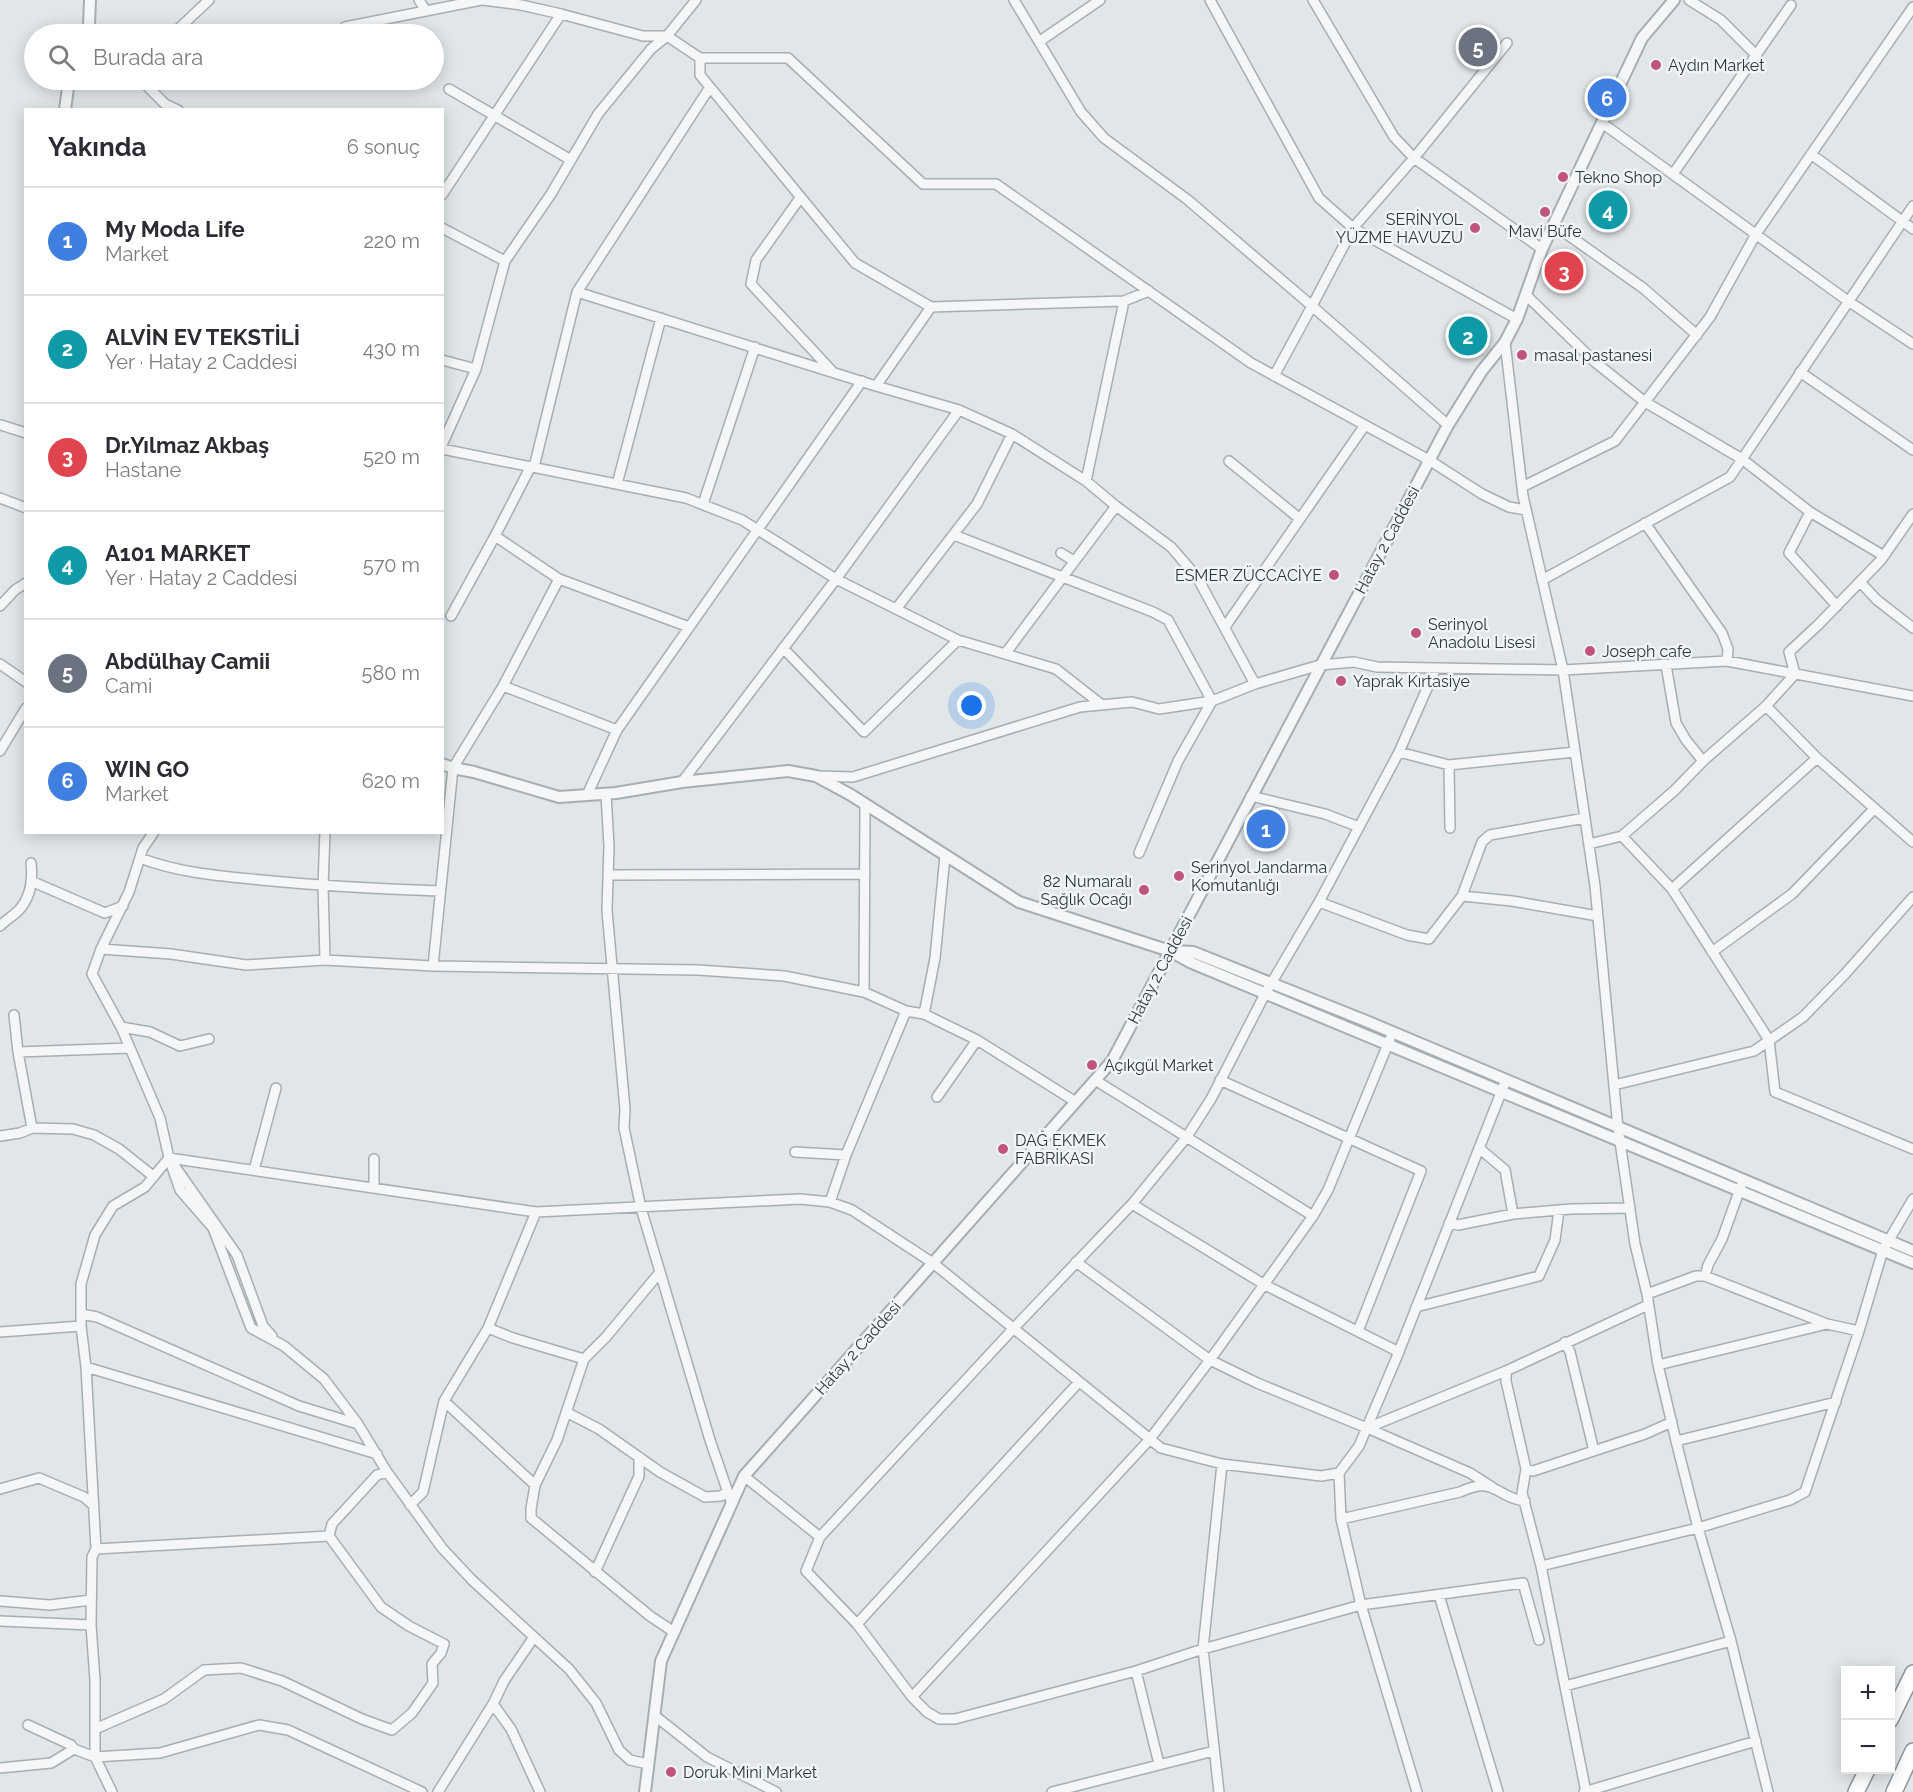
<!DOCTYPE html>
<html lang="tr">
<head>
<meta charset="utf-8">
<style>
	body { margin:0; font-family:Raleway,sans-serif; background:#f7f7f7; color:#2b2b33 }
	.controls { position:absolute; right:18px; bottom:18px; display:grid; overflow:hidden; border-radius:0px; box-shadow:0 3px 15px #0003 }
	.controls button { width:54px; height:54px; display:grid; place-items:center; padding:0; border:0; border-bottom:2px solid #e1e1e2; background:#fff; color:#2b2b33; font:30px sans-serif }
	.you { position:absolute; left:972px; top:706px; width:21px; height:21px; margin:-15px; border:4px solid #fff; border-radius:50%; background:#1a73e8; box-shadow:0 0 0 9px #1a73e833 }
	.badge { display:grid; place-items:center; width:39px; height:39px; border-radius:50%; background:#c0547e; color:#fff; font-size:20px; font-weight:700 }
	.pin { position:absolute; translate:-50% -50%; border:3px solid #fff; box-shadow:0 2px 6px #0006 }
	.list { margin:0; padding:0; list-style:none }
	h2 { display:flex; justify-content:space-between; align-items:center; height:78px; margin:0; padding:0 24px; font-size:26px }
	h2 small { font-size:20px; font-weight:400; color:#7c7c81 }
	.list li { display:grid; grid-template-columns:39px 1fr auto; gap:18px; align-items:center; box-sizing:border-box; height:108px; padding:0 24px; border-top:2px solid #e1e1e2 }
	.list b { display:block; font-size:22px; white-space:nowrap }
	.list p { margin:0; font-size:20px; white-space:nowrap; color:#7c7c81 }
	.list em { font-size:20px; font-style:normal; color:#7c7c81 }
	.icon { flex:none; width:33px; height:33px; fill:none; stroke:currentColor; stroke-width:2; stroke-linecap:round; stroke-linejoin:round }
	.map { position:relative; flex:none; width:1913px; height:1792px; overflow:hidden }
	.search { position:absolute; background:#fff; box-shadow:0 3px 15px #0003; left:24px; top:24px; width:420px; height:66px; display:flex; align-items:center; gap:15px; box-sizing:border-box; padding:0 21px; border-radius:33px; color:#7c7c81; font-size:22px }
	.panel { position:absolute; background:#fff; box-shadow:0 3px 15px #0003; left:24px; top:108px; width:420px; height:726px; border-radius:0px }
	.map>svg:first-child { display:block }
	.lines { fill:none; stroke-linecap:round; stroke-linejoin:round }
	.minor-casing { stroke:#a7aeb2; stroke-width:12 }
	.tertiary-casing { stroke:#a7aeb2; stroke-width:14 }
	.trunk-casing { stroke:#8a969d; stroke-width:18 }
	.minor { stroke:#f4f6f7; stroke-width:9 }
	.tertiary { stroke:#f4f6f7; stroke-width:10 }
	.trunk { stroke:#fff; stroke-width:15 }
	.poi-dot { fill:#c0547e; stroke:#f1f4f6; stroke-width:2 }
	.labels { text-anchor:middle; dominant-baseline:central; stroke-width:5; stroke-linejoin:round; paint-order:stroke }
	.poi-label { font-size:16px; fill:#2b373e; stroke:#f1f4f6; text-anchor:start }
	.street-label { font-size:16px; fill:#2b373e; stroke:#f1f4f6 }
</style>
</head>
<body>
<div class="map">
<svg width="1913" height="1792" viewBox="0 0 1913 1792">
	<rect width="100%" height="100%" fill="#e1e6e8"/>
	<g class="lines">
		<defs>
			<path id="minor" d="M419,0L426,11
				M483,0L521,5L561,14
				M1014,0L1081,112L1104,138L1188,200L1312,306L1353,228L1414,158L1507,43
				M1210,0L1319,198L1353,228L1517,319
				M1313,0L1394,137L1414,158L1542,249
				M1689,0L1721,20L1756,55
				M345,27L481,0
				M173,34L209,0
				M1040,41L1100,0
				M700,58V75L855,263L931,307L876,386L959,410L1012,434L1086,481L1116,506L1171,547L1197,577L1255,684
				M141,80L165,104L178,110
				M449,89L571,160
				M1602,123L1848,301L1913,344
				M1811,154L1913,229
				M1673,174L1791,5
				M442,195L561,14L643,36H667L700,58H788L923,184H996L1251,363L1429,460L1482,494L1509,507L1526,510
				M800,198L756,260L751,284L832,371
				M1554,225L1643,288L1697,335
				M442,228L505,261
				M577,292L876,386
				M1526,295L1595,362L1645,402L1742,459L1810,512L1884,556
				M931,307L1124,301
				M1505,342L1523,496L1563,670L1595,886L1618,1128L1635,1244L1647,1294L1658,1365L1676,1441L1698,1528L1731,1641L1768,1792
				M442,360L476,369
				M1800,372L1913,450
				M1274,376L1312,306L1448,425
				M1,425L26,433
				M442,445L476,369L505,261L551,194L598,114L651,49L667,36L696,0
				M442,449L686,498L742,520L836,579L958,640L1056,669L1102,705
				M1229,461L1300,519
				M531,466L495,536L559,579L689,627
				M534,467L577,292L710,87
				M1086,481L1124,301L1149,291
				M617,484L661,318
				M1522,487L1615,441L1710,317L1756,234L1913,7
				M0,498L26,508
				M703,504L755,347
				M1810,512L1789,553L1837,606
				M1645,523L1722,633L1728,649L1727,661
				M954,535L1153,612L1168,620L1212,701L1178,761L1139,853
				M1061,553L1074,561
				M1542,580L1730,477L1913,206
				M1861,583L1877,600L1913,628
				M0,606L15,590L26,583
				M896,609L977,504L1012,434
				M451,616L495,536
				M1225,627L1365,425
				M783,648L864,732L958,640
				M1005,654L1116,506
				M0,664L26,682
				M1436,668L1399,752L1449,765L1575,752
				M503,686L617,730
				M1766,706L1817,758L1913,842
				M0,751L26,708
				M1703,761L1766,706L1795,674L1789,652L1818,625L1881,560L1913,514
				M1449,765L1450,828
				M816,776L853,777L1080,707L1132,702L1159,709L1212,701L1255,684L1320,665L1354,662L1377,667L1563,670L1727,661L1913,696
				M682,782L836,579L959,410
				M606,794L609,846L607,911L625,1109L624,1128L641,1208L710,1440L732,1504
				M587,795L617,730L862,381
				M1251,796L1325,814L1359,827
				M865,804L864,992L906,1011L924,1014L977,1040L1076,1102
				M325,832L323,886L325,960
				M1622,836L1672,889L1769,1040L1775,1092L1913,1149
				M1589,844L1622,836L1675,790L1703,761L1686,740L1676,723L1666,665
				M140,858C179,873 220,876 261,880C321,886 381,889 440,891
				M608,875L865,874
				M31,881L105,913L123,906
				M1672,889L1817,758
				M1462,896L1512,901L1598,916
				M1319,902L1407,935L1429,939L1462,896L1482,842L1490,835L1585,818
				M0,926C6,920 13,916 19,910C31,897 33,880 31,863
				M101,949L171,954L246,965L325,960L433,966L698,970L784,976L864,992
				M1712,952L1792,894L1874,809
				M433,966L453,768L503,686L559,579
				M924,1014L935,958L945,856
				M14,1015L18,1052
				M121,1027L150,1032L180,1046L209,1039
				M1095,1080L1313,1216L1328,1190L1390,1039
				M1220,1080L1421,1171L1358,1331
				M1614,1085L1754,1051L1803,1017L1845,974L1913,897
				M937,1097L977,1040
				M32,1128L18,1052L130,1048
				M0,1136L20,1133L32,1128L73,1129L94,1135L119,1149L153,1176
				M795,1152L846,1155
				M169,1158L536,1212
				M169,1158L180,1190L213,1228L251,1328L284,1346L324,1379L358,1424
				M174,1165L237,1255L263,1326L272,1336
				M254,1170L276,1088
				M374,1188V1159
				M830,1202L846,1155L906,1011
				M1132,1204L1265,1285L1399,1352
				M1513,1214L1571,1209L1630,1208
				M1449,1223L1458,1225L1513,1214L1505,1170L1479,1148
				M1076,1262L1210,1360L1257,1383L1367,1428L1470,1473L1492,1487
				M660,1272L606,1337L584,1359L557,1440L535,1485L531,1509V1518L650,1616L674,1632
				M1705,1276L1708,1265L1722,1239L1741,1186
				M1647,1294L1696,1276H1705L1827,1324L1859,1331
				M1416,1307L1539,1276L1555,1240L1559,1210
				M81,1314L97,1317L299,1406L358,1424L387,1472
				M488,1328L513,1338L584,1359
				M0,1332L81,1326
				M1565,1342L1570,1352L1594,1451
				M1658,1365L1827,1324
				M86,1367L377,1454
				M1506,1371V1381L1526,1469L1533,1471L1645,1434L1672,1422
				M444,1401L535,1485
				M566,1412L599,1429L660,1472L705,1497L721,1496L727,1492
				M1367,1428L1506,1371L1648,1305
				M1676,1441L1836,1402
				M1526,1469L1522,1493L1541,1566L1586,1792
				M1339,1473L1341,1519L1361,1605L1417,1792
				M744,1476L820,1537L806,1571L857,1624L912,1697L927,1712L939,1719H955L1136,1671L1203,1649L1361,1605L1523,1583L1539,1640
				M0,1489L39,1478L84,1497L93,1505
				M410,1505L423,1492L444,1401L488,1328L536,1212L800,1199L830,1202L852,1210L933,1263L1161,1448L1222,1464L1321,1476L1339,1473L1359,1446L1396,1359L1506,1080
				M1341,1519L1460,1492C1497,1475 1495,1498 1525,1501
				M820,1537L1013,1329L1132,1204L1186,1138L1211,1099L1265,994L1319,902L1399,752
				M96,1549L329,1536
				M1541,1566L1698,1528L1790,1500L1805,1492L1859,1331L1883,1250L1913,1199
				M595,1572L639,1476V1457
				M1439,1595L1498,1792
				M0,1601L50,1605L91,1600
				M0,1621L91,1625
				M857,1624L1079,1382
				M1136,1671L1159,1764
				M1565,1686L1731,1641
				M912,1697L1150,1439L1210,1360L1313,1216
				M493,1704L511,1729L540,1792
				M654,1715L707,1757L776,1792
				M28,1725L71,1745L74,1749L95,1757L160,1753L259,1725L288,1730L422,1792
				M95,1729L164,1699L204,1670L241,1668L282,1681L362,1719L392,1730L412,1713L433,1683L432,1664L441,1653L444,1644L409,1626L381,1607L329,1536L332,1524L377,1475L387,1472L442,1548L472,1580L569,1669L596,1703L619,1750L630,1760L648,1764
				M0,1768L51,1763L74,1749
				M112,1792L95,1757V1680L91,1625L92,1557L96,1549L86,1367L81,1326V1284L95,1235L113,1206L145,1187L169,1158L160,1118L121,1027L92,974L101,949L129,892L143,848L154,832
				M438,1792L493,1704L504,1681L534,1637
				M1052,1792L1214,1751
				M1219,1792L1203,1649L1222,1464
				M1584,1792L1756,1741"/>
			<path id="tertiary" d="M87,34L89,25L90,0
				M65,110L69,80
				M442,764L453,768L474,772L559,797L616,793L682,782L788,771L816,776L851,795L1019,902L1170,951L1192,963L1913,1263
				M1173,951L1193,952L1366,1021L1913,1251
				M645,1792L661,1661L744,1476L1112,1061L1448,425L1481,372L1505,342L1517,319L1542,249L1642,38L1674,0"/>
			<path id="trunk" d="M1890,1720L1913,1673
				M1856,1792L1867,1770
				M1894,1792L1913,1751"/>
		</defs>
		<use href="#minor" class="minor-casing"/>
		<use href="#tertiary" class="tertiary-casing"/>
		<use href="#trunk" class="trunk-casing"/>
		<use href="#minor" class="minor"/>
		<use href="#tertiary" class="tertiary"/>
		<use href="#trunk" class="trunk"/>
	</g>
	<g class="poi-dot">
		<circle cx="1656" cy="65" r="6"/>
		<circle cx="1563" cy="177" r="6"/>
		<circle cx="1545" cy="212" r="6"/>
		<circle cx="1475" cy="228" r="6"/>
		<circle cx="1522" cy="355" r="6"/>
		<circle cx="1334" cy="575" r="6"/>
		<circle cx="1416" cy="633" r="6"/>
		<circle cx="1590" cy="651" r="6"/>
		<circle cx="1341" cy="681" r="6"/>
		<circle cx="1179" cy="876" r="6"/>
		<circle cx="1144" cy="890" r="6"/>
		<circle cx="1092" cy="1065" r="6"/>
		<circle cx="1003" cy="1149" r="6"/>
		<circle cx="671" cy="1772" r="6"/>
	</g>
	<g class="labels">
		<g class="poi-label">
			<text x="1668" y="65">Aydın Market</text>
			<text x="1575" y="177">Tekno Shop</text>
			<text x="1463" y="219" text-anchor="end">SERİNYOL<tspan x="1463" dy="18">YÜZME HAVUZU</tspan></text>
			<text x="1545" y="231" text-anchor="middle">Mavi Büfe</text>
			<text x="1534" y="355">masal pastanesi</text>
			<text x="1322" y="575" text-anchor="end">ESMER ZÜCCACİYE</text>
			<text x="1428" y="624">Serinyol<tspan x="1428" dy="18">Anadolu Lisesi</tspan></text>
			<text x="1602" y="651">Joseph cafe</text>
			<text x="1353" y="681">Yaprak Kırtasiye</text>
			<text x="1191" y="867">Serinyol Jandarma<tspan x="1191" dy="18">Komutanlığı</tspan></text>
			<text x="1132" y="881" text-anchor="end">82 Numaralı<tspan x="1132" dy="18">Sağlık Ocağı</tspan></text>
			<text x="1104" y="1065">Açıkgül Market</text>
			<text x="1015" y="1140">DAĞ EKMEK<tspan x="1015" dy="18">FABRİKASI</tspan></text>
			<text x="683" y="1772">Doruk Mini Market</text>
		</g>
		<g class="street-label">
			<text transform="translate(1387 540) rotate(-62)">Hatay 2 Caddesi</text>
			<text transform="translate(1160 970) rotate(-62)">Hatay 2 Caddesi</text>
			<text transform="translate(858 1348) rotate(-48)">Hatay 2 Caddesi</text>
		</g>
	</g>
</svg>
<div class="controls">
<button>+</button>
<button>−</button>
</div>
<div class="you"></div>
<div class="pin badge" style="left:1266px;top:829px;background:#3f7fe0">1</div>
<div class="pin badge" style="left:1468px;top:336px;background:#0f9aa8">2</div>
<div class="pin badge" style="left:1564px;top:271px;background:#e0444e">3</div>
<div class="pin badge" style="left:1608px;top:210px;background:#0f9aa8">4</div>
<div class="pin badge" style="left:1478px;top:47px;background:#6b7280">5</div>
<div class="pin badge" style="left:1607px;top:98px;background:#3f7fe0">6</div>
<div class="search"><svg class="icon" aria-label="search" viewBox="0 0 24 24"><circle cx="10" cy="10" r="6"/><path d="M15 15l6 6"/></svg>Burada ara</div>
<section class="panel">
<h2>Yakında<small>6 sonuç</small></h2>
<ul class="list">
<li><span class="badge" style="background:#3f7fe0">1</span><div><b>My Moda Life</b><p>Market</p></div><em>220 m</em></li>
<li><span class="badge" style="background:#0f9aa8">2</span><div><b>ALVİN EV TEKSTİLİ</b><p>Yer · Hatay 2 Caddesi</p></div><em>430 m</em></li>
<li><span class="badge" style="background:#e0444e">3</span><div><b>Dr.Yılmaz Akbaş</b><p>Hastane</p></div><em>520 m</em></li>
<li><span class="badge" style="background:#0f9aa8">4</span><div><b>A101 MARKET</b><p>Yer · Hatay 2 Caddesi</p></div><em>570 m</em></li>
<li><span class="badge" style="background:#6b7280">5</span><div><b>Abdülhay Camii</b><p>Cami</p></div><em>580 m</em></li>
<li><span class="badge" style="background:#3f7fe0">6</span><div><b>WIN GO</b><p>Market</p></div><em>620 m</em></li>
</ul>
</section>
</div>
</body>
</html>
